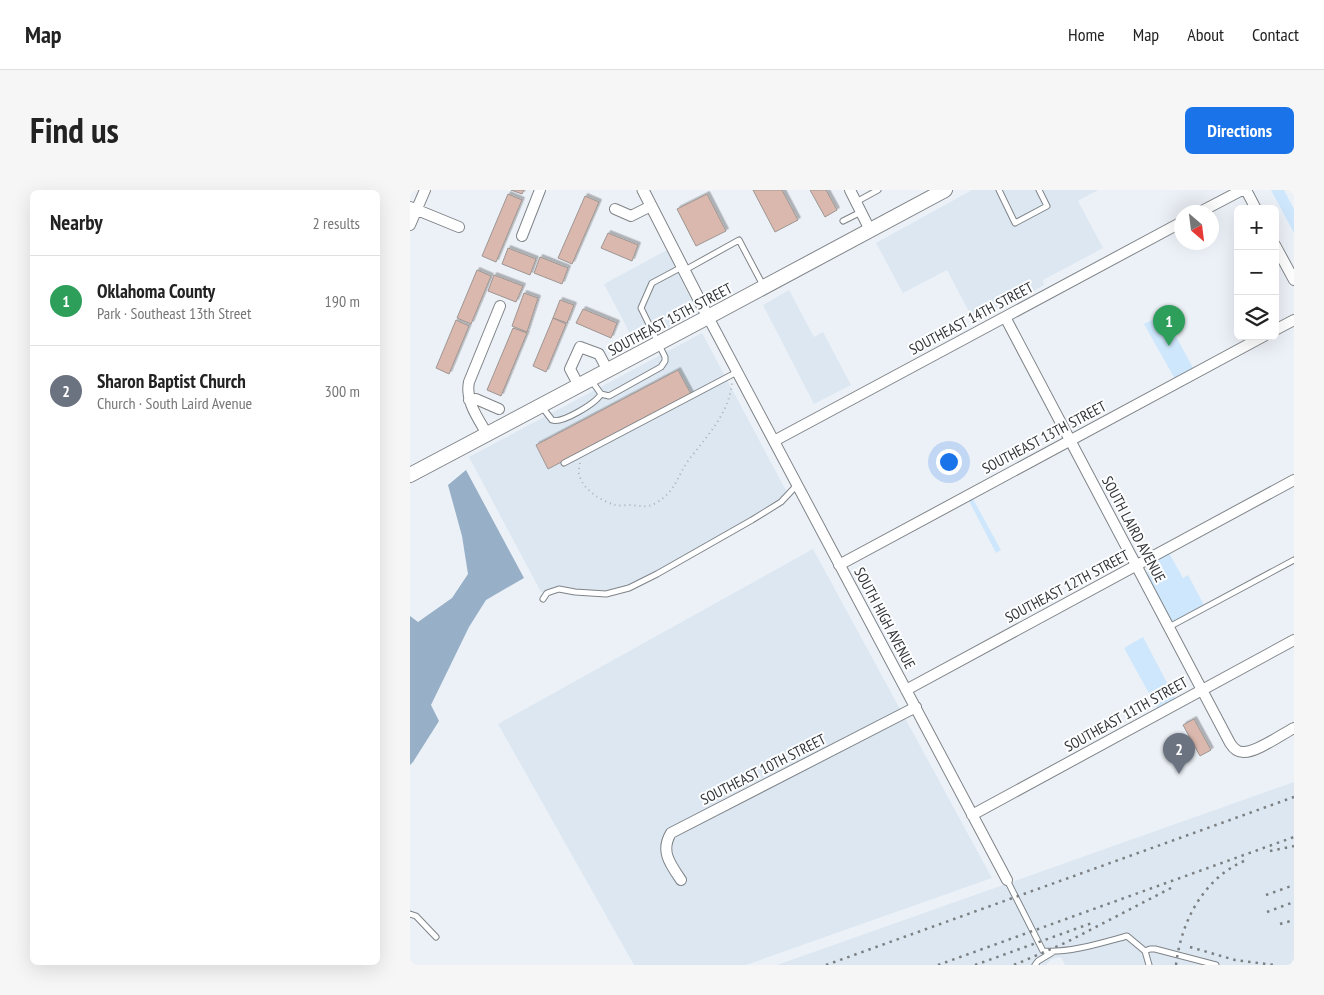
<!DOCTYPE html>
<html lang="en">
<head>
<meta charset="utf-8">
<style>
	body { margin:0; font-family:"PT Sans Narrow",sans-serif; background:#f6f6f6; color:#222 }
	.controls { position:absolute; right:15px; top:15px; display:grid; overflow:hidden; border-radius:8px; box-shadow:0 5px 20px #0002 }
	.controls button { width:45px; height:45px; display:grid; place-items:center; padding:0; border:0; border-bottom:1px solid #e0e0e0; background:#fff; color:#222; font:25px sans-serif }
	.compass { position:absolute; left:764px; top:15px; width:45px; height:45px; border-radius:50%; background:#fff; box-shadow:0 5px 20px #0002; rotate:152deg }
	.you { position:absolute; left:538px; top:271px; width:18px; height:18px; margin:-12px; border:4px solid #fff; border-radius:50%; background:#1a73e8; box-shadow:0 0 0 8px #1a73e833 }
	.badge { display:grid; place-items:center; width:32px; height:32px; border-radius:50%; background:#1a73e8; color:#fff; font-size:16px; font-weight:700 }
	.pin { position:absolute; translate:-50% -41px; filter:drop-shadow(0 1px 2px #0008) }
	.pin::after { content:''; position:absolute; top:26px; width:18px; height:15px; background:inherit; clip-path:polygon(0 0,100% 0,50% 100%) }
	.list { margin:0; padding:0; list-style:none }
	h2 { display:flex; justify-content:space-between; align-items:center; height:65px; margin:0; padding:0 20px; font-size:21px }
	h2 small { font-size:16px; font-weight:400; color:#767676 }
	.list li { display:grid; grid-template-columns:32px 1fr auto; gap:15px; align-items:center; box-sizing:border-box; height:90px; padding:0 20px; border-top:1px solid #e0e0e0 }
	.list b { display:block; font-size:19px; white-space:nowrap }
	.list p { margin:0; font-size:16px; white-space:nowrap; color:#767676 }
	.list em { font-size:16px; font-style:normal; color:#767676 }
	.icon { flex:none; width:28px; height:28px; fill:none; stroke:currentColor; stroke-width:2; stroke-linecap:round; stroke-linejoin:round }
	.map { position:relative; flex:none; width:884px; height:775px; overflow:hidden; border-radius:8px }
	header { display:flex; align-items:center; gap:30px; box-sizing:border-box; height:70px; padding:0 25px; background:#fff; border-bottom:1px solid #e0e0e0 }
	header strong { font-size:24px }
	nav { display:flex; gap:28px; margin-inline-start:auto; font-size:18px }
	.intro { display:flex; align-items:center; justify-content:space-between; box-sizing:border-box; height:120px; padding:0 30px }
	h1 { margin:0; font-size:35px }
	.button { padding:12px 22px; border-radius:8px; background:#1a73e8; color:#fff; font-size:18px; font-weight:700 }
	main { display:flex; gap:30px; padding:0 30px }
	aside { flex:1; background:#fff; border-radius:8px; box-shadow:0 5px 20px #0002 }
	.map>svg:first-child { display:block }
	.built { fill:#dce7f2 }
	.green { fill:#cee7fc }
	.forest { fill:#97b0c7 }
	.building { fill:#dbb8ae; stroke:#9d9693; filter:url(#shadow) }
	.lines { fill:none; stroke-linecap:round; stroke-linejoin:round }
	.service-casing { stroke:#7f8488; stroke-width:7 }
	.minor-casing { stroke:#7f8488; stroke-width:12 }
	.tertiary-casing { stroke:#7f8488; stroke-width:13 }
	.secondary-casing { stroke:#7f8488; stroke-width:16 }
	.path { stroke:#adb1b6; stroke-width:2; stroke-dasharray:1 4; stroke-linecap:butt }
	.service { stroke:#fff; stroke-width:5 }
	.minor { stroke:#fff; stroke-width:10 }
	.tertiary { stroke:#fff; stroke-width:11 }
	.secondary { stroke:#fff; stroke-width:14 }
	.rail { stroke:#7c7f82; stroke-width:2.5; stroke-dasharray:2.5 5; stroke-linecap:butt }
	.labels { text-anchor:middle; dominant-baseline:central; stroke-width:4; stroke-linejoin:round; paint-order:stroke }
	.street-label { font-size:15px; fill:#323436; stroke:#fdfeff }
</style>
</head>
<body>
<header>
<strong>Map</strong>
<nav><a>Home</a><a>Map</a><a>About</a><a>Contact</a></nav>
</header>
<div class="intro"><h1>Find us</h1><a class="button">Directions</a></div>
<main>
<aside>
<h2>Nearby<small>2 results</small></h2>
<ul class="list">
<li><span class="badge" style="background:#2e9e5b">1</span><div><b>Oklahoma County</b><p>Park · Southeast 13th Street</p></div><em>190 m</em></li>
<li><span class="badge" style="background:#6b7280">2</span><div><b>Sharon Baptist Church</b><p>Church · South Laird Avenue</p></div><em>300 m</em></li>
</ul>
</aside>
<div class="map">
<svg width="884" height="775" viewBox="0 0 884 775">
	<defs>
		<filter id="shadow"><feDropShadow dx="2.5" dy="-2.5" stdDeviation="0" flood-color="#0004"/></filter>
	</defs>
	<rect width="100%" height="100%" fill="#ecf1f7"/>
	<path class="built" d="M562,0H688L668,11L693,58L633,90L634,95L565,133L537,80L493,103L466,53Z
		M257,60L285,118L284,123L280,126L226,155L194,94Z
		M379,100L404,147L413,142L441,195L404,214L353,115Z
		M292,143L379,306L274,368L206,404L131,402L59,267Z
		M403,359L582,688L336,775H224L88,534Z
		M884,592V775H655L651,767L642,769L636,775H367Z"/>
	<path class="green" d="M861,0H874L884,19V43Z
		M754,124L783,178L765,189L734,134Z
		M563,309L591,360L586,363L559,311Z
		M759,363L773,388L778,385L794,415L761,433L739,389L737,379L743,371Z
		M733,447L765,508L747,518L714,458Z"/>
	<path class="forest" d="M56,280L114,388L76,410L59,437L21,515L29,531L3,572L0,575V426L8,432L42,408L58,384L52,346L38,295Z"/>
	<path class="building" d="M101,0H114L112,4Z
		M343,0H372L388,30L365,42Z
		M400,0H416L427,20L415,27Z
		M98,4L112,10L86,72L72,66Z
		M297,4L316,41L286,56L267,19Z
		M175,6L189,12L162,74L148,68Z
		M198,43L228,55L222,71L191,58Z
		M98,58L126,69L120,85L92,74Z
		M130,67L158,78L152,94L124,83Z
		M67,80L81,86L61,134L47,128Z
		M84,85L113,96L106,112L78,101Z
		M114,103L128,108L117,142L102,136Z
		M150,110L164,115L157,133L143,128Z
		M173,119L207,133L201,148L166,133Z
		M143,128L156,134L136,182L123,176Z
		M46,130L59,136L39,184L26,178Z
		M103,138L117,143L91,206L77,200Z
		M268,180L281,204L138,279L126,255Z
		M784,529L801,560L790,566L773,535Z"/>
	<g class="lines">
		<defs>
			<path id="service" d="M589,0L605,33L637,16L629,0
				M446,12L468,0
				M433,31L451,22
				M275,80L329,50L354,97
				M181,190L191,204L199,206L251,177L255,171V167L231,118L242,93L272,77
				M132,217L142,230C152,234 186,213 191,204
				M154,273L327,182
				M133,409L137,403L149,399L165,402L196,404L219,398L247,384L342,330L371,312L387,295
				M759,437L884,370
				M597,690L633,761C660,763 691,753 717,746L735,761L739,775
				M0,724L6,726L26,747
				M735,761L740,759H745L806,775
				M625,775L628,771L643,762"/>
			<path id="minor" d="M440,0L460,40
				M836,0L846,19
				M0,17L49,37
				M205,19L221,26L241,16
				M790,22L832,0
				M0,35L15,0
				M112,46L130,0
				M865,55L884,90
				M298,127L597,690
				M595,127L820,553C823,558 827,562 833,562C846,563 872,544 884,538
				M865,140L884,130
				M169,196L160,179L170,157L189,164L198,181
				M59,210L66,209L89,219
				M77,244C68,228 55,211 59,192L90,116
				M364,251L772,32
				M429,375L854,146
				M496,500L884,290
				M562,625L884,450
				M271,690C260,674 250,661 261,643L506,517"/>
			<path id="tertiary" d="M233,0L298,127"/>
			<path id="secondary" d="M0,285L298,127L535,0"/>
		</defs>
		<use href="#service" class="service-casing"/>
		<use href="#minor" class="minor-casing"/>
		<use href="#tertiary" class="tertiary-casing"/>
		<use href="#secondary" class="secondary-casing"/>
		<path class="path" d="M170,273C170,276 168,281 169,284C172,299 191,311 205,315C210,316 216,315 221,315C230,316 238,318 246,313C265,302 267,287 278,271C296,247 319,224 322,193"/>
		<use href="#service" class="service"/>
		<use href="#minor" class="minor"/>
		<use href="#tertiary" class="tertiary"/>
		<use href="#secondary" class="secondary"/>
		<path class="rail" d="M860,661L884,656
			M856,705L884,695
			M857,722L884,712
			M870,734L884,730
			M780,757L825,770L864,775
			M416,775L884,607
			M528,775L884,647
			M565,775L682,733
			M604,775L655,753L761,698
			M766,775C771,732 793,689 834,671"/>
	</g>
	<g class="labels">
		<g class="street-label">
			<text transform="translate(561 128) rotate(-28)">SOUTHEAST 14TH STREET</text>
			<text transform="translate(260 129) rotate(-28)">SOUTHEAST 15TH STREET</text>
			<text transform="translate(634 247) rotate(-28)">SOUTHEAST 13TH STREET</text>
			<text transform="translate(724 339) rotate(62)">SOUTH LAIRD AVENUE</text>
			<text transform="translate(657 396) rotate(-28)">SOUTHEAST 12TH STREET</text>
			<text transform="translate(475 428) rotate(62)">SOUTH HIGH AVENUE</text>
			<text transform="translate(716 524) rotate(-29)">SOUTHEAST 11TH STREET</text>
			<text transform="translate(353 579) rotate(-27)">SOUTHEAST 10TH STREET</text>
		</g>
	</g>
</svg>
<div class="controls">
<button>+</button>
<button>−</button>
<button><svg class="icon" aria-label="layers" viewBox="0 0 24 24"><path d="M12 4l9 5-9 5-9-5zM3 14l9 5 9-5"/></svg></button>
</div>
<svg class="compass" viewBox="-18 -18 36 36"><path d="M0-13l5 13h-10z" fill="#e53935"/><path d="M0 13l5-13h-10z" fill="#767676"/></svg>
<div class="you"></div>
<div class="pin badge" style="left:759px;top:156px;background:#2e9e5b">1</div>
<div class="pin badge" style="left:769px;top:584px;background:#6b7280">2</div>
</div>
</main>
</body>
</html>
